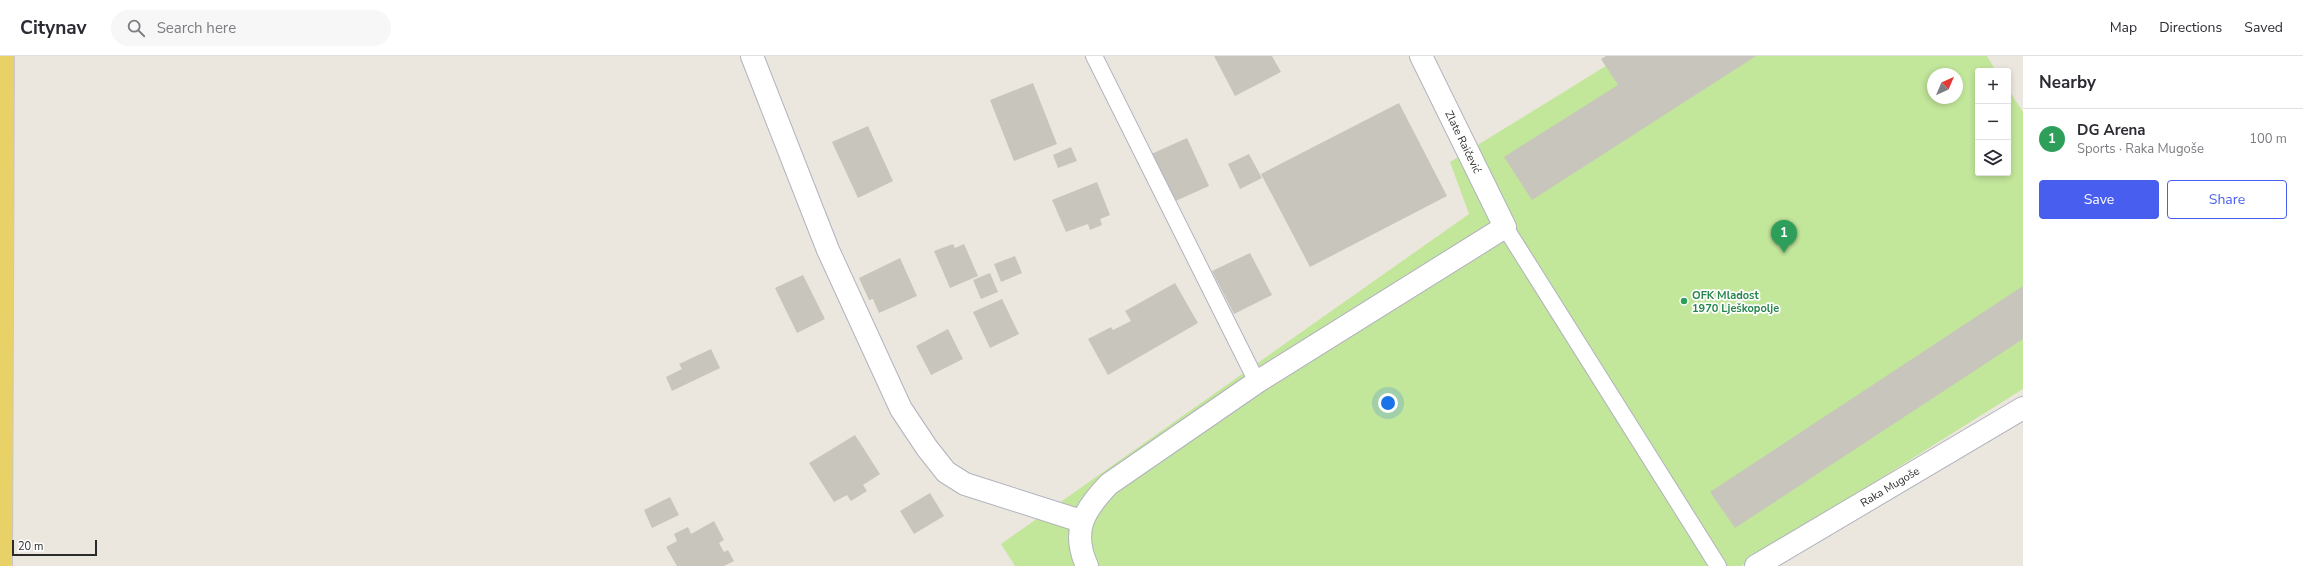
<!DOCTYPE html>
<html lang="en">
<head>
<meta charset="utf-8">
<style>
	body { margin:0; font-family:"Nunito Sans",sans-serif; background:#f7f7f7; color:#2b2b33 }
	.controls { position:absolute; right:12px; top:12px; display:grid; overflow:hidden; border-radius:4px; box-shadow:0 2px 6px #0003 }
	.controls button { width:36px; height:36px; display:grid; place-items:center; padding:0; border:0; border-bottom:1px solid #e1e1e2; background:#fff; color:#2b2b33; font:20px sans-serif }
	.compass { position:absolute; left:1927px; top:12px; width:36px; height:36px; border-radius:50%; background:#fff; box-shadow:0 2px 6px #0003; rotate:44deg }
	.scale { position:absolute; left:12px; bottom:10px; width:85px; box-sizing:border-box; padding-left:4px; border:2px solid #2b2b2b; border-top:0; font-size:11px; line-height:14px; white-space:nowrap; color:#2b2b2b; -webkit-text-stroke:3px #fff; paint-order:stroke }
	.you { position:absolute; left:1388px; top:347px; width:14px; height:14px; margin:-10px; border:3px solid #fff; border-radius:50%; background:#1a73e8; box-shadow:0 0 0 6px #1a73e833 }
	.badge { display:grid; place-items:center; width:26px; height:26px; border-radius:50%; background:#485eef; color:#fff; font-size:13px; font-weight:700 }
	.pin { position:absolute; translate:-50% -33px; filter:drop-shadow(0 1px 2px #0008) }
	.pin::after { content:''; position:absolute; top:21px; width:14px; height:12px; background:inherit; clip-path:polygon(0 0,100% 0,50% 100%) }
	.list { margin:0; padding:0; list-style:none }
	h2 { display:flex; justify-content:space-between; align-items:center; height:52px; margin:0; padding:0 16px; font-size:17px }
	h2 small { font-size:13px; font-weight:400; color:#7c7c81 }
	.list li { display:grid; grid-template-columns:26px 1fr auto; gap:12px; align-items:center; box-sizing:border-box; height:60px; padding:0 16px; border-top:1px solid #e1e1e2 }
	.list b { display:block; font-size:15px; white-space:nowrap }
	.list p { margin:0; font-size:13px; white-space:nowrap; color:#7c7c81 }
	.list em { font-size:13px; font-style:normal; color:#7c7c81 }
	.actions { display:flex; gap:8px; padding:12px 16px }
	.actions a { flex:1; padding:9px 0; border:1px solid #485eef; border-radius:4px; text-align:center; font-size:14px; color:#485eef }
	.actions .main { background:#485eef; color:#fff }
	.icon { flex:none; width:22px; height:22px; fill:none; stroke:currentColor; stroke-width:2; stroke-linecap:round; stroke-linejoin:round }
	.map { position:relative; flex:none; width:2023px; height:510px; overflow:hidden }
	header { display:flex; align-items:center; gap:24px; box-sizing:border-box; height:56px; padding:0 20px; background:#fff; border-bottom:1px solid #e1e1e2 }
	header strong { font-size:19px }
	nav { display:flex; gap:22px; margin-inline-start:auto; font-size:14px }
	.search { width:280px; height:36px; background:#f7f7f7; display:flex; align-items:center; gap:10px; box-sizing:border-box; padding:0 14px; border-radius:22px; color:#7c7c81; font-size:15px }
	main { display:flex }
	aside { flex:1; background:#fff }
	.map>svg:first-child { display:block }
	.pitch { fill:#c2e69a; fill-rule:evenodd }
	.building { fill:#c8c5bc }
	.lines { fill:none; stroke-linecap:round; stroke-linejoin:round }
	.lane-casing { stroke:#b1b3be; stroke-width:18 }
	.street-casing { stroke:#b1b3be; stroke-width:24 }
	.primary-casing { stroke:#c8c8c8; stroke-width:24 }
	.lane { stroke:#fff; stroke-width:16 }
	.street { stroke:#fff; stroke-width:22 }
	.primary { stroke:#e8d167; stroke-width:22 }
	.leisure-dot { fill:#2e9e5b; stroke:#fff; stroke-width:1.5 }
	.labels { text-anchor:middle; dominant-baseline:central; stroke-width:3.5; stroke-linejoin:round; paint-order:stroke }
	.street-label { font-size:11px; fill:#2b2b2b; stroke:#fff }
	.leisure-label { font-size:11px; font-weight:bold; fill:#27864d; stroke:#fff; text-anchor:start }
</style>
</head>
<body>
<header>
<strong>Citynav</strong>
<div class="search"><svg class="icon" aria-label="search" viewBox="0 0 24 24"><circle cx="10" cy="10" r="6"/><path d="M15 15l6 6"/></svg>Search here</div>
<nav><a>Map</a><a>Directions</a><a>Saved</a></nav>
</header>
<main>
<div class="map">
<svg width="2023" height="510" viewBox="0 0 2023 510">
	<rect width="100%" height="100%" fill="#ece7de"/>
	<path class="pitch" d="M1622,0H1987L1996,15H1978V117H2008V33L2023,56V333L1741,510H1015L1001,488L1469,158L1450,106ZM1933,18H1957V42H1933Z"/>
	<path class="building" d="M1214,0H1272L1281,16L1235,40Z
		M1606,0H1756L1532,144L1504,101L1618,29L1601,3Z
		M1033,27L1057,88L1014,105L990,44Z
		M1399,47L1447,140L1310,211L1261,118Z
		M868,70L893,125L858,142L832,86Z
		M1187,82L1209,130L1171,147L1149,99Z
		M1071,91L1077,105L1058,112L1053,99Z
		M1249,98L1262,122L1240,133L1228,108Z
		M1097,126L1110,159L1100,163L1102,169L1090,174L1088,168L1066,176L1052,144Z
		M953,188L955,192L964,188L978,220L950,232L934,195Z
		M1250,197L1272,239L1234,258L1212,215Z
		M1015,200L1022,217L1001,226L994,208Z
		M900,202L917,240L879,257L873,243L869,244L859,222Z
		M990,217L998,236L981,243L973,224Z
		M803,219L825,263L797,277L775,232Z
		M1175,227L1198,267L1108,319L1088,283L1111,271L1113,274L1131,265L1125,255Z
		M2023,230V283L1735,472L1710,436Z
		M1002,243L1019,278L990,292L973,256Z
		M948,273L963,303L931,319L916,290Z
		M711,293L720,312L672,335L666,321L682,313L679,308Z
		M855,379L880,418L863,429L867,435L851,445L847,439L834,446L809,407Z
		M930,437L944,460L914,478L900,455Z
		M670,441L679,459L652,472L644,454Z
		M714,465L724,484L719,487L724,496L728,494L734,505L724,510H677L666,491L677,485L674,478L688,471L691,478Z"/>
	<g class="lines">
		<defs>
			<path id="lane" d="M1094,0L1257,326
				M1505,171L1718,510"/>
			<path id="street" d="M752,0L828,194L901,353L927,392L946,416L965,428L1081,465
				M1087,510C1071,474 1084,454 1109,428L1257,326L1505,171L1421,0
				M1756,510L2023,352"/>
			<path id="primary" d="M1,510L3,0"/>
		</defs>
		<use href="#lane" class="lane-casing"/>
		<use href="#street" class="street-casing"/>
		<use href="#primary" class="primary-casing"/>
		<use href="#lane" class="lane"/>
		<use href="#street" class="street"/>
		<use href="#primary" class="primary"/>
	</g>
	<circle class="leisure-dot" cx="1684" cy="245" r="4"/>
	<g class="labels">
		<g class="street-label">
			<text transform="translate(1463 86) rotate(64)">Zlate Raičević</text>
			<text transform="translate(1890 431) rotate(-31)">Raka Mugoše</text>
		</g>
		<g class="leisure-label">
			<text x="1692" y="239">OFK Mladost<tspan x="1692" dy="13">1970 Lješkopolje</tspan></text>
		</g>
	</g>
</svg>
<div class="controls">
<button>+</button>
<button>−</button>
<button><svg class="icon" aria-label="layers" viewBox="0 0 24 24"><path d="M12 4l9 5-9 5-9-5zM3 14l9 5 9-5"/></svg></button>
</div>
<svg class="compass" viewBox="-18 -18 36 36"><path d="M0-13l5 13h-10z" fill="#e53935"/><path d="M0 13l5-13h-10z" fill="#7c7c81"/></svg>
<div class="scale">20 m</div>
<div class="you"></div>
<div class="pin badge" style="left:1784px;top:197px;background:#2e9e5b">1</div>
</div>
<aside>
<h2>Nearby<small></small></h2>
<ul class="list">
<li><span class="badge" style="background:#2e9e5b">1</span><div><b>DG Arena</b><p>Sports · Raka Mugoše</p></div><em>100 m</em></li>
</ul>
<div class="actions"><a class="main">Save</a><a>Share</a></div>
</aside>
</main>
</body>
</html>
